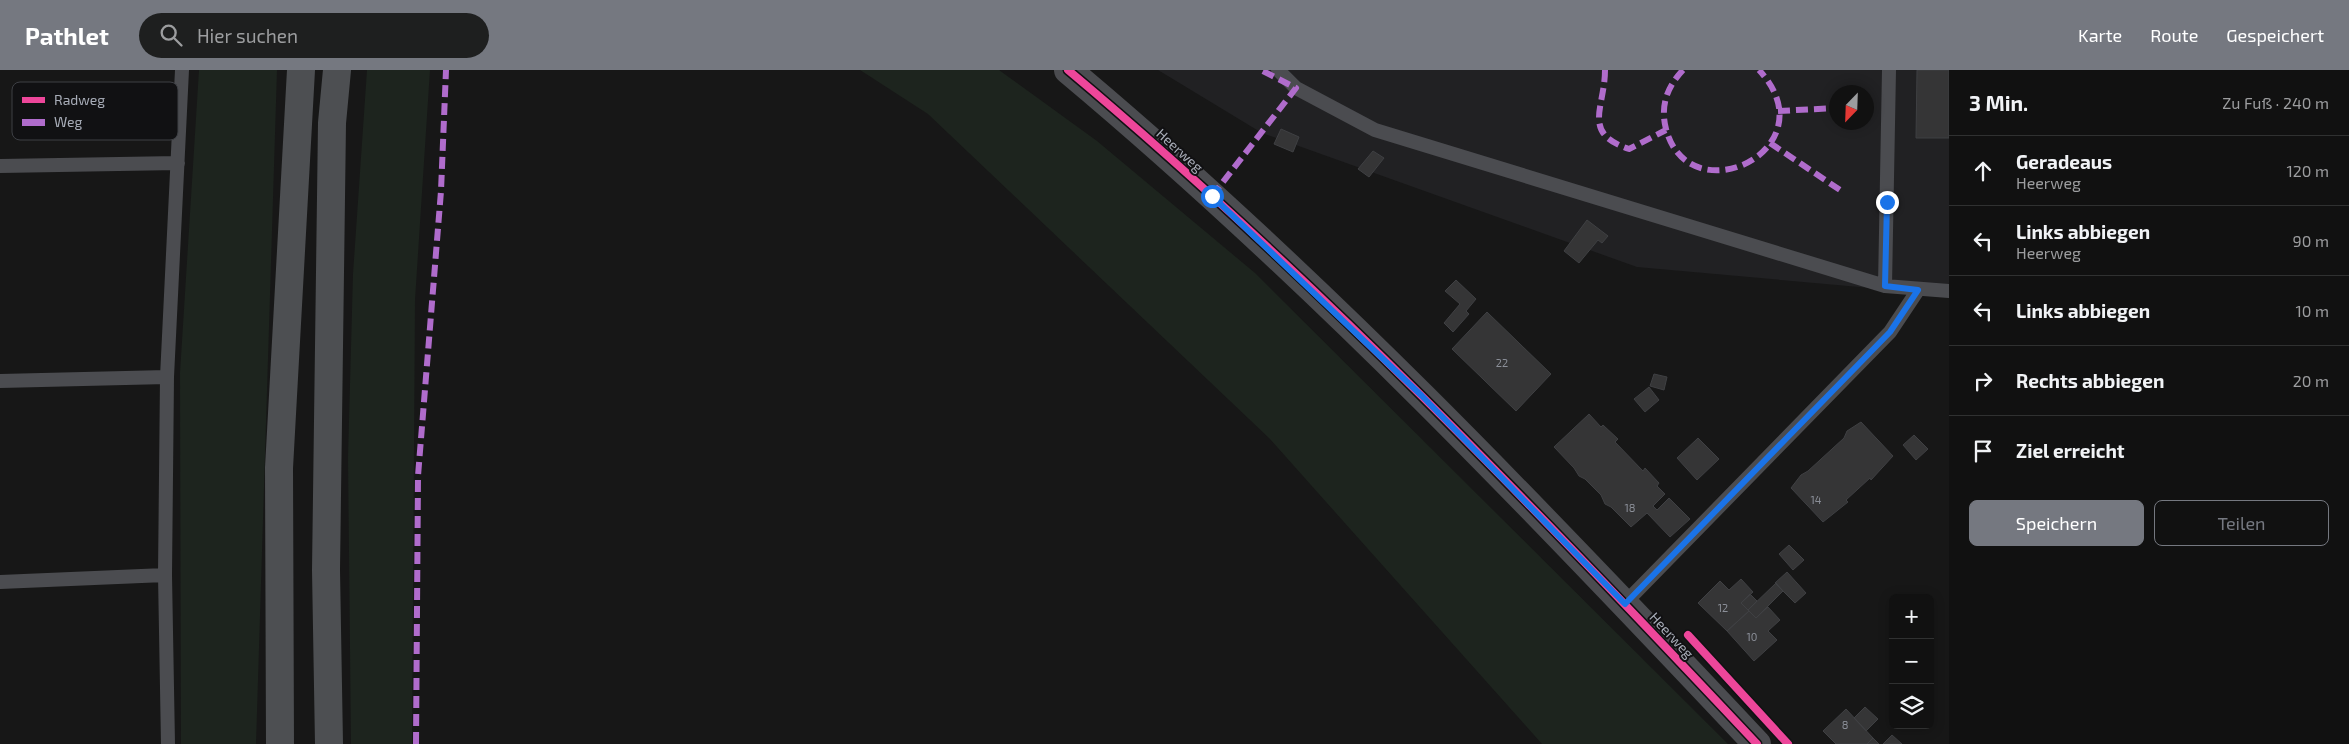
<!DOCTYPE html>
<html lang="de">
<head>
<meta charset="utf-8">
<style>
	body { margin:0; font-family:"Exo 2",sans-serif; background:#1e1f1f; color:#f1f3f6 }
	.controls { position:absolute; right:15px; bottom:15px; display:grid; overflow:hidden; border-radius:8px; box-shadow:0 2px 12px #0003 }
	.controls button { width:45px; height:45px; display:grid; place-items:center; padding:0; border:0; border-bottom:1px solid #303131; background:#111; color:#f1f3f6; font:25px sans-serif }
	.compass { position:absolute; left:1829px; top:15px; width:45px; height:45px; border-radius:50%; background:#111; box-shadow:0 2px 12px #0003; rotate:203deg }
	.stop { position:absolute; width:15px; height:15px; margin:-11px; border:4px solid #1a73e8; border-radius:50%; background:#fff }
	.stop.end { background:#1a73e8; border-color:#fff; box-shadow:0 1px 5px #0008 }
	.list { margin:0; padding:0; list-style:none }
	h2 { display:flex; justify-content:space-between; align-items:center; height:65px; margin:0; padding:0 20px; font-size:21px }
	h2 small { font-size:16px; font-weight:400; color:#9c9d9f }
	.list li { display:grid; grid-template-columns:32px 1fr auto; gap:15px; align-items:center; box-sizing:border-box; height:70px; padding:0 20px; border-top:1px solid #303131 }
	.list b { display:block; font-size:19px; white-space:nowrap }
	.list p { margin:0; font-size:16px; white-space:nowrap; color:#9c9d9f }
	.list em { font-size:16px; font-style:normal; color:#9c9d9f }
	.actions { display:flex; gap:10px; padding:15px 20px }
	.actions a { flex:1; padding:11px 0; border:1px solid #757880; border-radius:8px; text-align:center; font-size:18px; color:#757880 }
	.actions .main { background:#757880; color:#fff }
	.icon { flex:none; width:28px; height:28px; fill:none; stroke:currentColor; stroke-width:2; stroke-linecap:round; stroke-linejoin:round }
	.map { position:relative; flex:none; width:1949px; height:674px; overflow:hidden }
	header { display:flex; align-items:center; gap:30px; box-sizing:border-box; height:70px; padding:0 25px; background:#757880; color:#fff }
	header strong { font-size:24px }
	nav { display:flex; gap:28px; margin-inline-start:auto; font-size:18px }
	.search { width:350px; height:45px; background:#1e1f1f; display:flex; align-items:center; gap:12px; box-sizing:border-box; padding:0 18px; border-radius:28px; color:#9c9d9f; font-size:19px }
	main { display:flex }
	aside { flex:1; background:#111 }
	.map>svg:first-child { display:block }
	.built { fill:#212123; fill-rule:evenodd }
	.green { fill:#1d241e }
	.building { fill:#353536; stroke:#3f4043 }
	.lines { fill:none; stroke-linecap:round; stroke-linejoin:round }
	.service { stroke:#4b4c50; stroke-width:14 }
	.minor { stroke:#4b4c50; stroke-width:28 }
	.primary { stroke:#4d4f52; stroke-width:28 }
	.quiet { stroke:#b06ccc; stroke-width:6; stroke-dasharray:12 6; stroke-linecap:butt }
	.cycleway-casing { stroke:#111113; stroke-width:11 }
	.cycleway { stroke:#ed469a; stroke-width:8 }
	.route { stroke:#1a73e8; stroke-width:6 }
	.labels { text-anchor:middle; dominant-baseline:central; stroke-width:4; stroke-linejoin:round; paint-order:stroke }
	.number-label { font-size:11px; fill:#8b8f98 }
	.street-label { font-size:14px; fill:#a8adb8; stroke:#111113 }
	.key { fill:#111113; stroke:#3e4045; stroke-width:1 }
	.key-label { font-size:14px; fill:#a8adb8 }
</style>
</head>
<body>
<header>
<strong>Pathlet</strong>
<div class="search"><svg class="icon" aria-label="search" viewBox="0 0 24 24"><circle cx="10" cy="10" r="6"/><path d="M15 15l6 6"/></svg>Hier suchen</div>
<nav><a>Karte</a><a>Route</a><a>Gespeichert</a></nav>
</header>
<main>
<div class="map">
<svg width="1949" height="674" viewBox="0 0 1949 674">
	<rect width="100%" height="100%" fill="#171717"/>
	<path class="built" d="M1158,0H1949V225L1637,197L1262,63ZM1836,22H1866V52H1836Z"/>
	<path class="green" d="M199,0H277L256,674H181L180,303Z
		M367,0H430L415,230L412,674H351L348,387L353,204Z
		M860,0H999L1097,71L1255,203L1728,674H1542L1269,368L928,44Z"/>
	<path class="building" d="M1917,0H1949V68H1916Z
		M1281,59L1299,67L1293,82L1274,74Z
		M1373,81L1384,88L1369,107L1358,99Z
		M1587,150L1608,166L1602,173L1598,170L1579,193L1564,181Z
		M1456,210L1476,229L1466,241L1469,244L1453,262L1444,253L1460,234L1445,221Z
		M1487,242L1551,304L1516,341L1452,279Z
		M1654,304L1667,307L1664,320L1650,316Z
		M1649,317L1659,330L1645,342L1634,329Z
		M1589,344L1601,357L1603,355L1618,369L1615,372L1643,401L1645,398L1659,413L1657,416L1665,424L1653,436L1657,440L1669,428L1690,449L1670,467L1647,443L1631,457L1611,437L1605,434L1601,425L1585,409L1579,406L1574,398L1554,377Z
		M1861,352L1893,386L1871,410L1870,408L1846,430L1848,432L1823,452L1791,418L1801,405L1808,401L1844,368L1847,361Z
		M1914,365L1928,379L1916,390L1903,375Z
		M1698,368L1719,389L1697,410L1677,388Z
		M1789,475L1804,490L1793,500L1779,484Z
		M1787,502L1806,523L1795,533L1775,513Z
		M1741,509L1753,522L1741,533L1749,541L1727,561L1698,533L1720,511L1729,520Z
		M1776,513L1783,521L1756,548L1748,540Z
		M1750,524L1757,531L1748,540L1741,533Z
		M1768,537L1780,550L1768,561L1777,570L1754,591L1727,561L1749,541L1756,548Z
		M1865,637L1878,649L1866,661L1854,648Z
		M1846,639L1873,668L1867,674H1836L1823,661Z
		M1892,665L1902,674H1883Z
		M1873,668L1879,674H1867Z"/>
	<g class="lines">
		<path class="service" d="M1278,0L1296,18L1375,60L1885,216L1949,221
			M0,96L178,93
			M1885,216L1889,0
			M0,311L167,307
			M0,512L165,505
			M1625,533L1890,262L1918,220
			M168,674L165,505L167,307L182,0"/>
		<path class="minor" d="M1068,0C1314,206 1537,440 1757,674"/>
		<path class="primary" d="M280,674L279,398L301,0
			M329,674L326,500L332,53L337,0"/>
		<path class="quiet" d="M1605,0C1605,38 1581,63 1629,79L1666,60
			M1683,0C1667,17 1660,36 1666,59C1689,147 1832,79 1759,0
			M1778,41L1836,38
			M1770,73L1840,120
			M1212,126L1296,18L1261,0
			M416,674L418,406L441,121L446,0"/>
		<defs>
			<path id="cycleway" d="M1068,0C1314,206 1537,440 1757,674
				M1688,565L1788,674"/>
		</defs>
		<use href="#cycleway" class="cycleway-casing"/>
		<use href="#cycleway" class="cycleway"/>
	</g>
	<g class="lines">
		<path class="route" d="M1212,126L1422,326L1625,534L1890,262L1918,220L1885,216L1887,132"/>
	</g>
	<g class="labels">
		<g class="number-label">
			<text x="1502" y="292">22</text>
			<text x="1816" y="429">14</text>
			<text x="1630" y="437">18</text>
			<text x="1723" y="537">12</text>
			<text x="1752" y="566">10</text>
			<text x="1845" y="654">8</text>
		</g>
		<g class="street-label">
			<text transform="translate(1180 80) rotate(42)">Heerweg</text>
			<text transform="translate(1672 565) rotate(47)">Heerweg</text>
		</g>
	</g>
	<rect x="12" y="12" width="166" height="58" rx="8" class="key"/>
	<rect x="22" y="27" width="23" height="6" fill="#ed469a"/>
	<rect x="22" y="49" width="23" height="7" fill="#b06ccc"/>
	<g class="key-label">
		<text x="54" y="35">Radweg</text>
		<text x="54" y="57">Weg</text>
	</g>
</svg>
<div class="controls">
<button>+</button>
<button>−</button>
<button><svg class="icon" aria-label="layers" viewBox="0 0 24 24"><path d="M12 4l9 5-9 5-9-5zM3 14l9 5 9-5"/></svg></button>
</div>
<svg class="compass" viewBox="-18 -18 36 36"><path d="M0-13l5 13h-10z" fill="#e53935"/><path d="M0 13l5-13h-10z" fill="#9c9d9f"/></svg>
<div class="stop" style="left:1212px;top:126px"></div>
<div class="stop end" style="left:1887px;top:132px"></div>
</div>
<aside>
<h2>3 Min.<small>Zu Fuß · 240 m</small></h2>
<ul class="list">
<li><svg class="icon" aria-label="ahead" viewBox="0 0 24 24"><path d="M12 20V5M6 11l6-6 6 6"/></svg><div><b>Geradeaus</b><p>Heerweg</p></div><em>120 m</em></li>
<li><svg class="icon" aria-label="left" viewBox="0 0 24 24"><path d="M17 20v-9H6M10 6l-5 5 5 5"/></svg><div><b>Links abbiegen</b><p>Heerweg</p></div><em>90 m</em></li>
<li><svg class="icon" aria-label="left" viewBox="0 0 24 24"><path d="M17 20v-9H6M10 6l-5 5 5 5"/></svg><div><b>Links abbiegen</b></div><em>10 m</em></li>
<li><svg class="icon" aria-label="right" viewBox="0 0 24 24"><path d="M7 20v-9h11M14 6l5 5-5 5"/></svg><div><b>Rechts abbiegen</b></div><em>20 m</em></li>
<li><svg class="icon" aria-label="arrive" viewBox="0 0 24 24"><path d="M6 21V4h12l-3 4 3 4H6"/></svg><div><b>Ziel erreicht</b></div></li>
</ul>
<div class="actions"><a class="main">Speichern</a><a>Teilen</a></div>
</aside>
</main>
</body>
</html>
